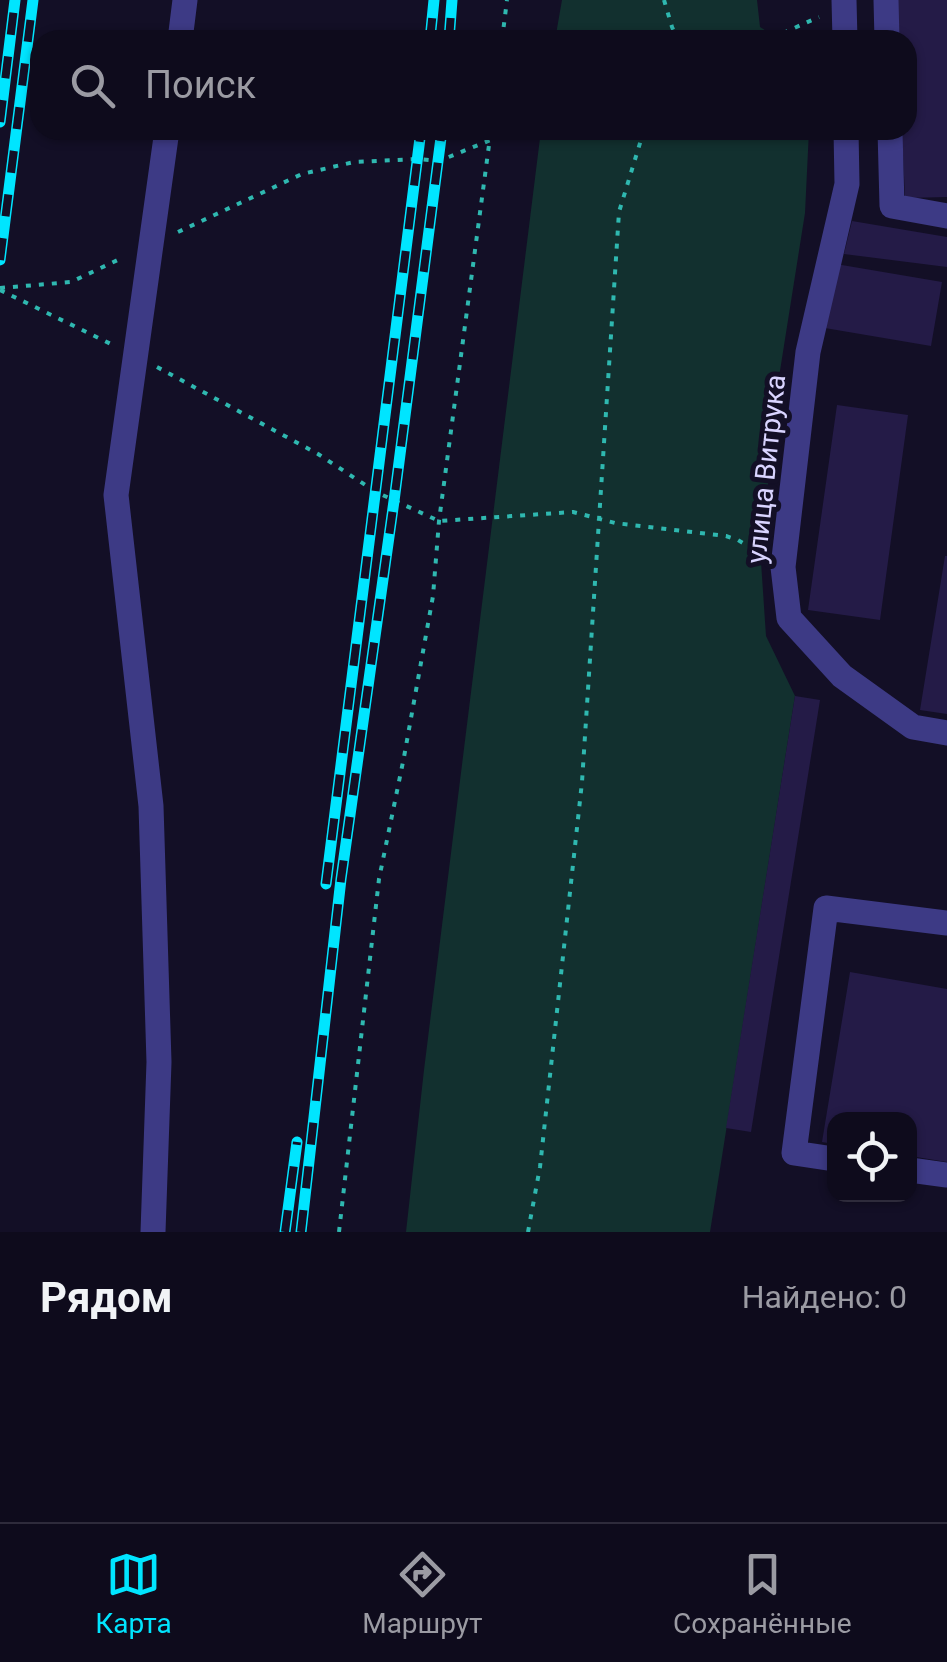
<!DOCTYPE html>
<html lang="ru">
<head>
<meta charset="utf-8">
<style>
	body { margin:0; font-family:Roboto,sans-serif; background:#171425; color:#f1f3f6 }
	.controls { position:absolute; right:30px; bottom:30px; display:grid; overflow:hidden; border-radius:20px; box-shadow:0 2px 8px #0004 }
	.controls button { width:90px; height:90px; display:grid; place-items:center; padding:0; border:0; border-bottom:2px solid #2e2b3b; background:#0e0b1c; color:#f1f3f6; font:50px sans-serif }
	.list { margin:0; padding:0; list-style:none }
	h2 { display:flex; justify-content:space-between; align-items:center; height:130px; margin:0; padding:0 40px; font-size:42px }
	h2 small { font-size:32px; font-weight:400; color:#9b9ba3 }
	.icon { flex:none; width:55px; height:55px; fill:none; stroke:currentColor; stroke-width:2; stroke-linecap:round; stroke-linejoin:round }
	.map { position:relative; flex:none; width:947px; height:1232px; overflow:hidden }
	.search { position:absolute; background:#0e0b1c; box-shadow:0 2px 8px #0004; left:30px; right:30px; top:30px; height:110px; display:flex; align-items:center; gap:25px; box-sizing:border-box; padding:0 35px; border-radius:30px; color:#9b9ba3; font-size:38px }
	.sheet { height:290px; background:#0e0b1c }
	nav { display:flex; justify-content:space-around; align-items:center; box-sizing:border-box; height:140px; border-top:2px solid #2e2b3b; background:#0e0b1c; font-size:28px; color:#9b9ba3 }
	nav a { display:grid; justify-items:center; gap:5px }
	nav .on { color:#00e5ff }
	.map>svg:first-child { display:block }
	.green { fill:#12302f }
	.building { fill:#241b47 }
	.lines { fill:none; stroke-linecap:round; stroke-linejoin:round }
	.path { stroke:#2fb8b0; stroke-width:4; stroke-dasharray:5 8; stroke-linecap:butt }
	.minor { stroke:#3d3a85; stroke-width:25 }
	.rail-casing { stroke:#00e5ff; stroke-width:11 }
	.rail { stroke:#130f26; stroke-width:8; stroke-dasharray:22; stroke-linecap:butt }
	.labels { text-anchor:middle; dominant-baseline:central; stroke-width:10; stroke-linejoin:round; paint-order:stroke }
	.street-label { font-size:28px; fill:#d9d4ff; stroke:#130f26 }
</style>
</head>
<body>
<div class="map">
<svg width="947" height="1232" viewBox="0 0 947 1232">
	<rect width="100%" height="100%" fill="#130f26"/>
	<path class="green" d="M562,0H757L760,27L780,40H555Z
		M541,130H809L805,213L776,396L761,562L766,636L795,696L710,1232H406L424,1070Z"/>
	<path class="building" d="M897,0H947V197L905,198L902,130H907V40H899Z
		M852,221L947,237V267L844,254Z
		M830,263L942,282L931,346L819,327Z
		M837,405L908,415L880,620L808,610Z
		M945,556H947V714L920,710Z
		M795,696L820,700L751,1132L726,1128Z
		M850,972L947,989V1162L910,1156V1120H834V1144L822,1142Z"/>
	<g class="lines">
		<path class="path" d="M664,0L672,27L677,38L684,40
			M502,40L507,0
			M758,40L783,33L819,17
			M178,232L302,174L354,162L418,159L439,161L515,130
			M0,288L71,282L124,257
			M0,290L113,345
			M157,367L318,454L376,492L439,521L573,512L615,523L726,536L738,540L761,554
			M339,1232L379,879L404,757L433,596L439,521L491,130
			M528,1232L540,1167L582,782L619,212L644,130"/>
		<path class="minor" d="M844,0L845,40
			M886,0L887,40
			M180,40L185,0
			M846,130L847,184L808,352L783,567L789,618L842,676L913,727L947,733
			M890,130L892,206L947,216
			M834,1159L794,1153L826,908L947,923
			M910,1170L947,1175
			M153,1232L159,1062L151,806L116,495L167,130"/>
		<defs>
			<path id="rail" d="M430,40L434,0
				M449,40L452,0
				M0,122L15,0
				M0,260L33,0
				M326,884L421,130
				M285,1232L297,1142
				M301,1232L341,879L394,501L442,130"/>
		</defs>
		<use href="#rail" class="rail-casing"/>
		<use href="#rail" class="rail"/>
	</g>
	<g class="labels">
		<g class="street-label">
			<text transform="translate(766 469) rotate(-84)">улица Витрука</text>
		</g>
	</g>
</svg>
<div class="controls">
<button><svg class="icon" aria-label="locate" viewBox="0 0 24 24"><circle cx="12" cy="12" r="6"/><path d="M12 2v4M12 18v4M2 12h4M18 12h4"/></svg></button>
</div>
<div class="search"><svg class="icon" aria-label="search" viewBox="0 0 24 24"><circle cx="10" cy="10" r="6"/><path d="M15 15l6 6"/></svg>Поиск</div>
</div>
<section class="sheet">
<h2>Рядом<small>Найдено: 0</small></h2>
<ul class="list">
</ul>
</section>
<nav>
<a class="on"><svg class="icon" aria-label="map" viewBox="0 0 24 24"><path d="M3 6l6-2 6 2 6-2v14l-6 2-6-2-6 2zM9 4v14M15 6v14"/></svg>Карта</a>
<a><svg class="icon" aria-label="directions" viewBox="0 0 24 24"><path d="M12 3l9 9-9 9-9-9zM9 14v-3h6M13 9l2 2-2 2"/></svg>Маршрут</a>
<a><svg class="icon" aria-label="saved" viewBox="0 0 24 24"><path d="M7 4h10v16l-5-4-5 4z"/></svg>Сохранённые</a>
</nav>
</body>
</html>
